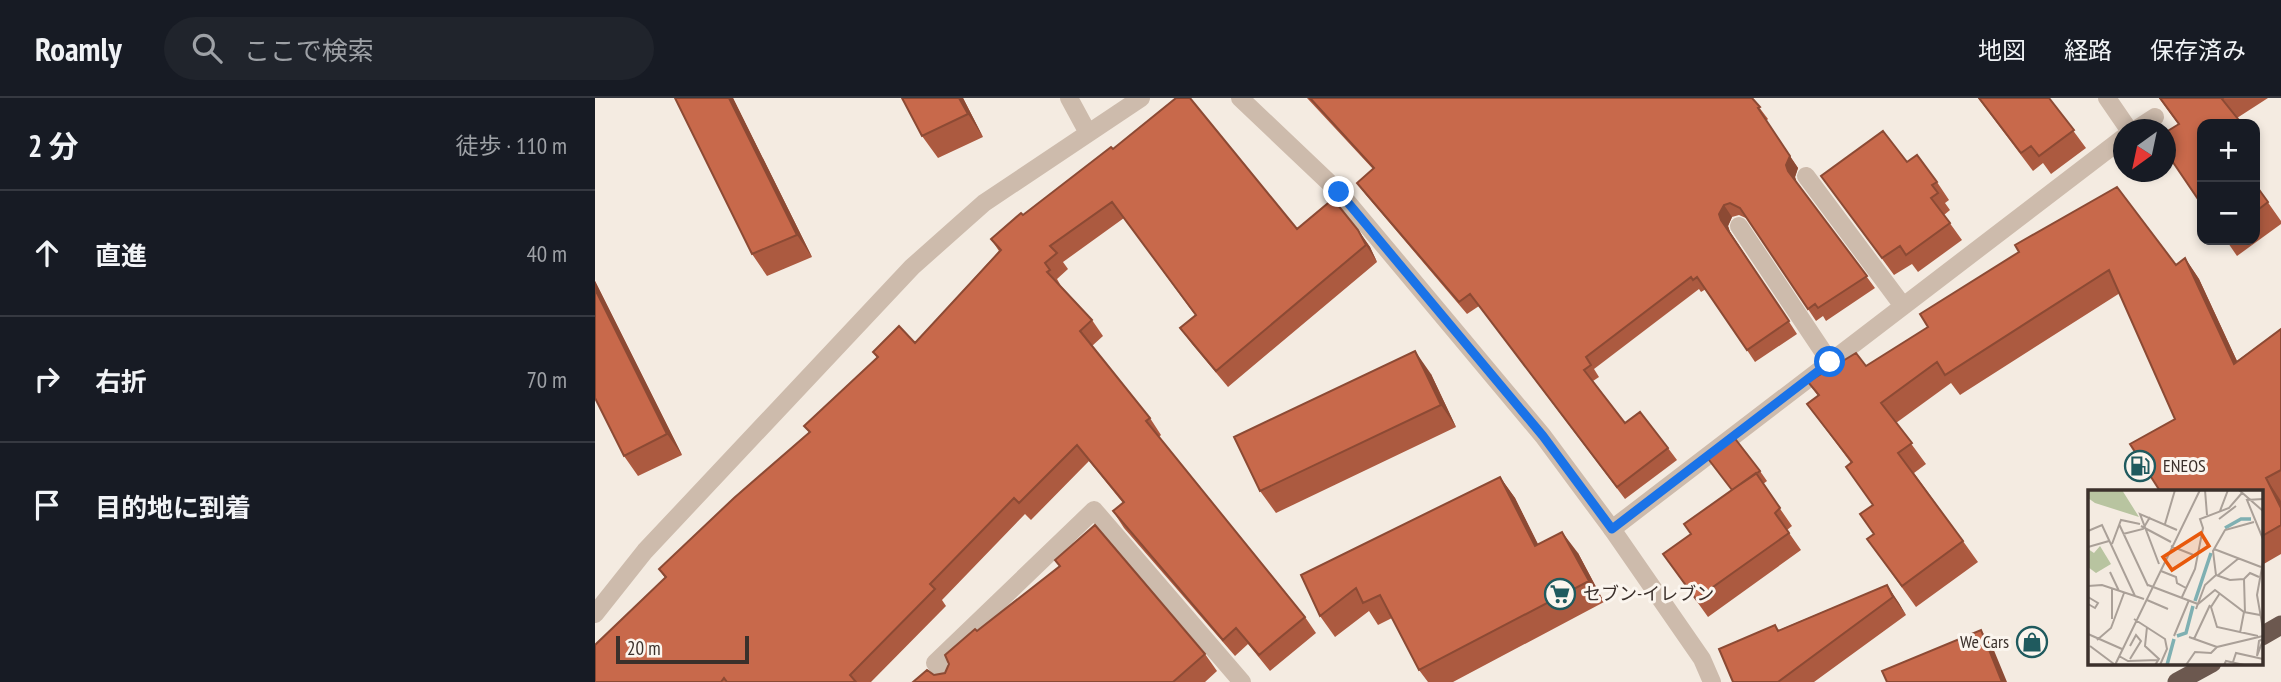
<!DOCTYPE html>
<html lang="ja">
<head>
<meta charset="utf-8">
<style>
  :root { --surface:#171b24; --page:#20242c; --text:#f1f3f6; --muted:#9ea1a6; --line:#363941 }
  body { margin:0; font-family:"PT Sans Narrow","Noto Sans JP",sans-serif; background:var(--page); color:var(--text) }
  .controls { position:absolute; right:21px; top:21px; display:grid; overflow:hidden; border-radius:14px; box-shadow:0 4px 10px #0003 }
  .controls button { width:63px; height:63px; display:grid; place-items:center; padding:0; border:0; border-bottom:2px solid var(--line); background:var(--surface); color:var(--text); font:35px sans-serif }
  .compass { position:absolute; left:1518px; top:21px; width:63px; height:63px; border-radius:50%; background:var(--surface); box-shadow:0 4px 10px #0003; rotate:213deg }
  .scale { position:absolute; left:21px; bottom:18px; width:133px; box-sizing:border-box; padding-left:7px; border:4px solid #3b302b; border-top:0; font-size:19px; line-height:24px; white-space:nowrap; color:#3b302b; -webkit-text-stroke:5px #fbf5ee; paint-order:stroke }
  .stop { position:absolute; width:21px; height:21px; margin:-16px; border:5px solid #1a73e8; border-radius:50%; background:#fff }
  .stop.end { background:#1a73e8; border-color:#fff; box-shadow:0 2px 7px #0008 }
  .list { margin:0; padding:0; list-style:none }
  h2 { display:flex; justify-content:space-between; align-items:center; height:91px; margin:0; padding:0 28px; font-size:30px }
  h2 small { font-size:23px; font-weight:400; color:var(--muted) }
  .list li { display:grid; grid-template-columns:46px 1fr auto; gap:21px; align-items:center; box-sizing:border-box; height:126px; padding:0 28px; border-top:2px solid var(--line) }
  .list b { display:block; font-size:26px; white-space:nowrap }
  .list em { font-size:23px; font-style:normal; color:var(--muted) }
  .icon { flex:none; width:38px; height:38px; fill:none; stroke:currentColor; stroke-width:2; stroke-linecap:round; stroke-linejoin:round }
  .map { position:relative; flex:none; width:1686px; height:584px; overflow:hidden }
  header { display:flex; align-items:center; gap:42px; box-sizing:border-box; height:98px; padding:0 35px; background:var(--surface); border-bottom:2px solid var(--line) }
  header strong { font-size:33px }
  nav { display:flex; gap:38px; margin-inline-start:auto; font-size:24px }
  .search { width:490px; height:63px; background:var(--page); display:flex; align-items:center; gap:18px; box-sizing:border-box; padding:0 24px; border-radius:38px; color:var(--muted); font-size:26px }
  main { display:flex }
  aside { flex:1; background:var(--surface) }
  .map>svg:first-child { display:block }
</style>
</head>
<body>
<header>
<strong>Roamly</strong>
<div class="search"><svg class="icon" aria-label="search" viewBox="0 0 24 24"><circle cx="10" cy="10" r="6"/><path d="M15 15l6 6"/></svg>ここで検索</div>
<nav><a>地図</a><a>経路</a><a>保存済み</a></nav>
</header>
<main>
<aside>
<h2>2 分<small>徒歩 · 110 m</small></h2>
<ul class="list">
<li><svg class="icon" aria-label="ahead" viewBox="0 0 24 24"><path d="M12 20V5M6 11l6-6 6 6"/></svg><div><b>直進</b></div><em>40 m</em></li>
<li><svg class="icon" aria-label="right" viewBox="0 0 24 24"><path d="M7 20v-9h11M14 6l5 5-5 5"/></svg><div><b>右折</b></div><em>70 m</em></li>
<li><svg class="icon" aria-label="arrive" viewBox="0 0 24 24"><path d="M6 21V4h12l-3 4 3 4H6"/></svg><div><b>目的地に到着</b></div></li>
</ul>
</aside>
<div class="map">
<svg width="1686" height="584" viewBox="0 0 1686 584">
  <rect width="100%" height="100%" fill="#f4ebe1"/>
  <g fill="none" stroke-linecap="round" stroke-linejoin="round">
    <path stroke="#cdbbac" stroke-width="18" d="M1540 32 1560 19
      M1211 78 1308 208
      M1144 128 1235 264
      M1017 431 1528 40"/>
    <path stroke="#cdbbac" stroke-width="18" d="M474 0 493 35
      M645 0 744 94 948 338 1017 431 1107 561 1117 584
      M1512 0 1534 32
      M0 516 50 453 317 169 389 105 546 0
      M355 584 340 565 499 412 647 584"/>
    <path stroke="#6c584f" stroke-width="19" d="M1667 538 1686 527
      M1582 584 1617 565"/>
  </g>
  <path fill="#ac5a40" d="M80 0H138L217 159 172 178 157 156Z
    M307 0H368L388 39 343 60 327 38Z
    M712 0H1157L1173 21 1171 23 1203 70 1200 79 1201 83 1280 190 1231 223 1228 218 1221 223 1153 121 1144 117 1137 119 1133 128 1135 134 1202 236 1160 264 1111 191 1106 194 1104 191 999 271 1004 279 998 283 1030 325 1073 350 1082 362 1030 401 884 208 872 216 771 97 762 85 778 71Z
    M1383 0H1454L1491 50 1456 76 1448 65 1438 73Z
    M1564 0H1673L1642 20 1583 26Z
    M518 51 702 131 763 132 775 149 782 164 633 289 597 246 585 230 600 217 529 120 468 164 473 171 462 181 466 188 497 222 508 238 497 248 555 320 566 337 564 339 710 519 721 535 675 573 653 546 640 558 529 430 518 413 528 405 494 363 436 422 430 416 347 502 351 508 276 584H0L70 480 64 471 214 334 209 328 282 260 278 254 320 245 404 153 396 141Z
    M1312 64 1342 84 1354 102 1350 105 1355 112 1349 117 1367 142 1323 174 1317 166 1299 177 1226 78Z
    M1660 86 1686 123V126L1642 158 1631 142H1660Z
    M1424 154 1581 167 1590 160 1604 181 1642 263 1686 231V456L1667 467V393L1580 321 1525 195 1365 297 1356 285 1301 325 1331 366 1319 375 1383 464 1321 509 1272 441 1279 436 1278 407 1256 365 1212 306 1223 298 1213 284 1271 268 1333 229Z
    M0 183 87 357 43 378 29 358 0 300Z
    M836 276 861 329 681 415 665 393Z
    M1165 373 1172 383 1168 386 1197 428 1192 432 1206 452 1113 519 1068 456 1096 436Z
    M905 379 920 400 943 447 983 455 1009 504 858 584H833L824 572 797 520 783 527 774 513 740 539 725 518 706 477Z
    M460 462 610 556 622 573 610 584H318L350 575 382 533 465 469Z
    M1292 487 1311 517 1219 584H1138L1184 532Z"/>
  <path fill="#8c4a34" d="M134 0H138L217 159 202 137Z
    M364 0H368L388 39 373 16Z
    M1163 10 1203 70 1200 79 1202 85 1193 73Z
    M1129 107 1137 119 1133 128 1135 134 1202 236 1126 122 1124 116Z
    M763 132 775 149 782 164 771 147Z
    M1590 160 1604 181 1653 287 1639 266Z
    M0 183 87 357 72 336 0 191Z
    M820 253 836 276 861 329 846 307Z
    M905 379 920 400 955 470 940 448Z
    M1671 380 1686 403V410Z
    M967 434 983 455 1009 504 994 483Z
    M1292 487 1304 505 1311 517 1298 499Z
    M1386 532 1398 550 1412 584H1407Z"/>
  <path fill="#c8694b" stroke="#8c4a34" stroke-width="2" d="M80 0H134L202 137 157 156Z
    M307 0H364L373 16 327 38Z
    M581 0H595L702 131 738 101 763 132 771 147 621 273 585 230 601 217 517 104 455 148 462 155 450 165 455 172 452 174 497 222 485 233 555 320 551 323 710 519 664 557 641 530 628 542 518 413 529 404 482 347 424 405 419 400 335 486 340 491 255 577 261 584H132L129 580 126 584H0V547L71 479 64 471 139 400 215 334 209 328 283 259 278 254 304 228 320 245 406 152 396 141 426 115 428 117 516 49 518 51Z
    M715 0H1157L1165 9 1163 10 1195 58 1191 67 1193 73 1272 178 1223 210 1220 206 1213 211 1145 110 1135 105 1129 107 1124 116 1126 122 1194 223 1152 252 1102 179 1098 182 1096 179 991 259 996 267 989 272 1030 325 1045 314 1073 350 1022 389 875 196 864 204 762 85 779 70Z
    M1384 0H1454L1479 32 1444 58 1436 48 1426 55Z
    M1565 0H1628L1627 1 1647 26H1607V107L1571 54V34L1584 26Z
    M1288 33 1312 64 1322 57 1342 84 1337 87 1343 95 1336 100 1355 125 1311 157 1305 148 1287 160 1226 78Z
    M1660 86 1673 104 1660 114Z
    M1522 89 1581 167 1590 160 1639 266 1686 231V372L1671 380 1686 410V427L1667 438V393H1565L1535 346 1580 321 1514 172 1350 277 1342 264 1286 305 1317 345 1303 355 1368 443 1307 488 1272 441 1279 436 1265 416 1278 407 1251 369 1257 364 1212 306 1224 297 1213 284 1261 255 1271 268 1333 229 1325 216 1424 154 1420 147Z
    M0 191 72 336 29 358 0 300Z
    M820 253 846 307 665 393 639 339Z
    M1138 338 1165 373 1137 392 1111 358Z
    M1161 375 1185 410 1180 415 1194 435 1101 501 1068 456 1096 436 1089 426Z
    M905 379 940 448 967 434 994 483 824 572 785 497 768 505 761 490 725 518 706 477Z
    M500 427 610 556 578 584H318L332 572 339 577 350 575 354 566 350 557 380 531 382 533 465 468 460 462Z
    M1292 487 1298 499 1183 584H1138L1124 551 1180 527 1183 533Z
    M1386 532 1407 584H1292L1287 573Z"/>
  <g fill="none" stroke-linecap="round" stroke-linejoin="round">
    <path stroke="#1a73e8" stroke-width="9" d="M744 94 948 338 1017 431 1235 264"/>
  </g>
  <defs>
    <g id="fuel-ring" transform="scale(1.575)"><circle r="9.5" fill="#fbf5ee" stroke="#1f5a5e" stroke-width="1.5"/><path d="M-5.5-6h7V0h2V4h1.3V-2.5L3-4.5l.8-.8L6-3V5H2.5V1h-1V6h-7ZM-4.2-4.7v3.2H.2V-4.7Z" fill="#1f5a5e"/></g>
    <g id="supermarket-ring" transform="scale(1.575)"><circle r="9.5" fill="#fbf5ee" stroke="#1f5a5e" stroke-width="1.5"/><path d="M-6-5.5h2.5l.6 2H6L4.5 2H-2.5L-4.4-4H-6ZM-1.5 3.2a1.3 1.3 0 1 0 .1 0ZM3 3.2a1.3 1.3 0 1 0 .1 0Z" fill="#1f5a5e"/></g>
    <g id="shop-ring" transform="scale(1.575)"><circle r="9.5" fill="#fbf5ee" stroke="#1f5a5e" stroke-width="1.5"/><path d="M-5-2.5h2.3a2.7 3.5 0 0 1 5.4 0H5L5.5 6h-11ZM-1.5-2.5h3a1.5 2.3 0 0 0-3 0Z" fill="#1f5a5e"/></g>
  </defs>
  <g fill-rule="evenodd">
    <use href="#fuel-ring" x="1545" y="368"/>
    <use href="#supermarket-ring" x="965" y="496"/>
    <use href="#shop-ring" x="1437" y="544"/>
  </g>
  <g text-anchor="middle" stroke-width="6" stroke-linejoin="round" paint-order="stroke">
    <g font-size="18" fill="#3b302b" stroke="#fbf5ee" text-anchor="start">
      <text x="1568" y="374">ENEOS</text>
      <text x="988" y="502">セブン-イレブン</text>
      <text x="1414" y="550" text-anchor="end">We Cars</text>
    </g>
  </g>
  <g transform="translate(1493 392)">
    <rect width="175" height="175" fill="#f4ebe1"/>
    <path d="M0 0H34L51 27 7 13 0 8ZM12 56 23 74 8 83 0 77V59L6 63Z" fill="#b8c4a0"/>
    <path fill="none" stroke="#7fb0b2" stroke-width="3.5" d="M137 38 153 29H163M107 111 123 63M89 146 98 143 105 116M79 175 86 149"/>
    <path fill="none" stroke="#aaa098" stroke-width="2" d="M117 0 119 25M151 0 175 21M175 9 159 10 175 49M132 21 140 0M131 29 148 16M31 34 60 96M77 34 87 0M53 36 83 52M0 41 14 35 47 106M35 44 55 39 62 27M24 54 33 30 52 34M83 56 108 66M0 57 21 51M126 59 173 77M175 72 169 105 175 139M71 74 52 24 89 40M73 81 88 87 89 93 98 98M22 82 31 101M128 85 125 61 137 40 166 32M128 85 142 90 156 89 162 83 171 87M129 86 151 68M156 89 157 123M60 95 110 114 127 100 156 122 172 125M0 96 14 95 56 109M24 99V129M132 103 123 117 129 137 170 146M0 107 10 113 7 118 0 114M94 107 107 79 115 38 112 29 141 18 154 3M59 110 80 119M108 119 117 95 128 85M46 129 77 149 79 159 72 175M59 137 57 156 71 169 67 175M152 143 156 122M0 144 34 159M86 146 101 110M101 147 129 157M106 149 122 115M175 149 171 151 169 166 175 150M9 150 23 138 36 103M2 156 26 174M31 166 40 171 70 170M42 169 53 151 48 145 42 156M145 172 148 163 175 169M27 175 112 0M98 175 107 162 123 163 129 157 175 146M136 175 138 171 156 175"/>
    <path fill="#e8590c" fill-opacity="0.15" stroke="#e8590c" stroke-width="3.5" d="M113 43 121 56 84 80 75 67Z"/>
    <rect width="175" height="175" fill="none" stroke="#3b302b" stroke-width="3.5"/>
  </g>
</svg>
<div class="controls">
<button>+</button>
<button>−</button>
</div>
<svg class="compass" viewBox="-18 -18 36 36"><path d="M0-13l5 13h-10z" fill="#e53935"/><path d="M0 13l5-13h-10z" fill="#9ea1a6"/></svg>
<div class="scale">20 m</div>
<div class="stop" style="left:1235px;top:264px"></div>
<div class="stop end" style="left:744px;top:94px"></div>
</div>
</main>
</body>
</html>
